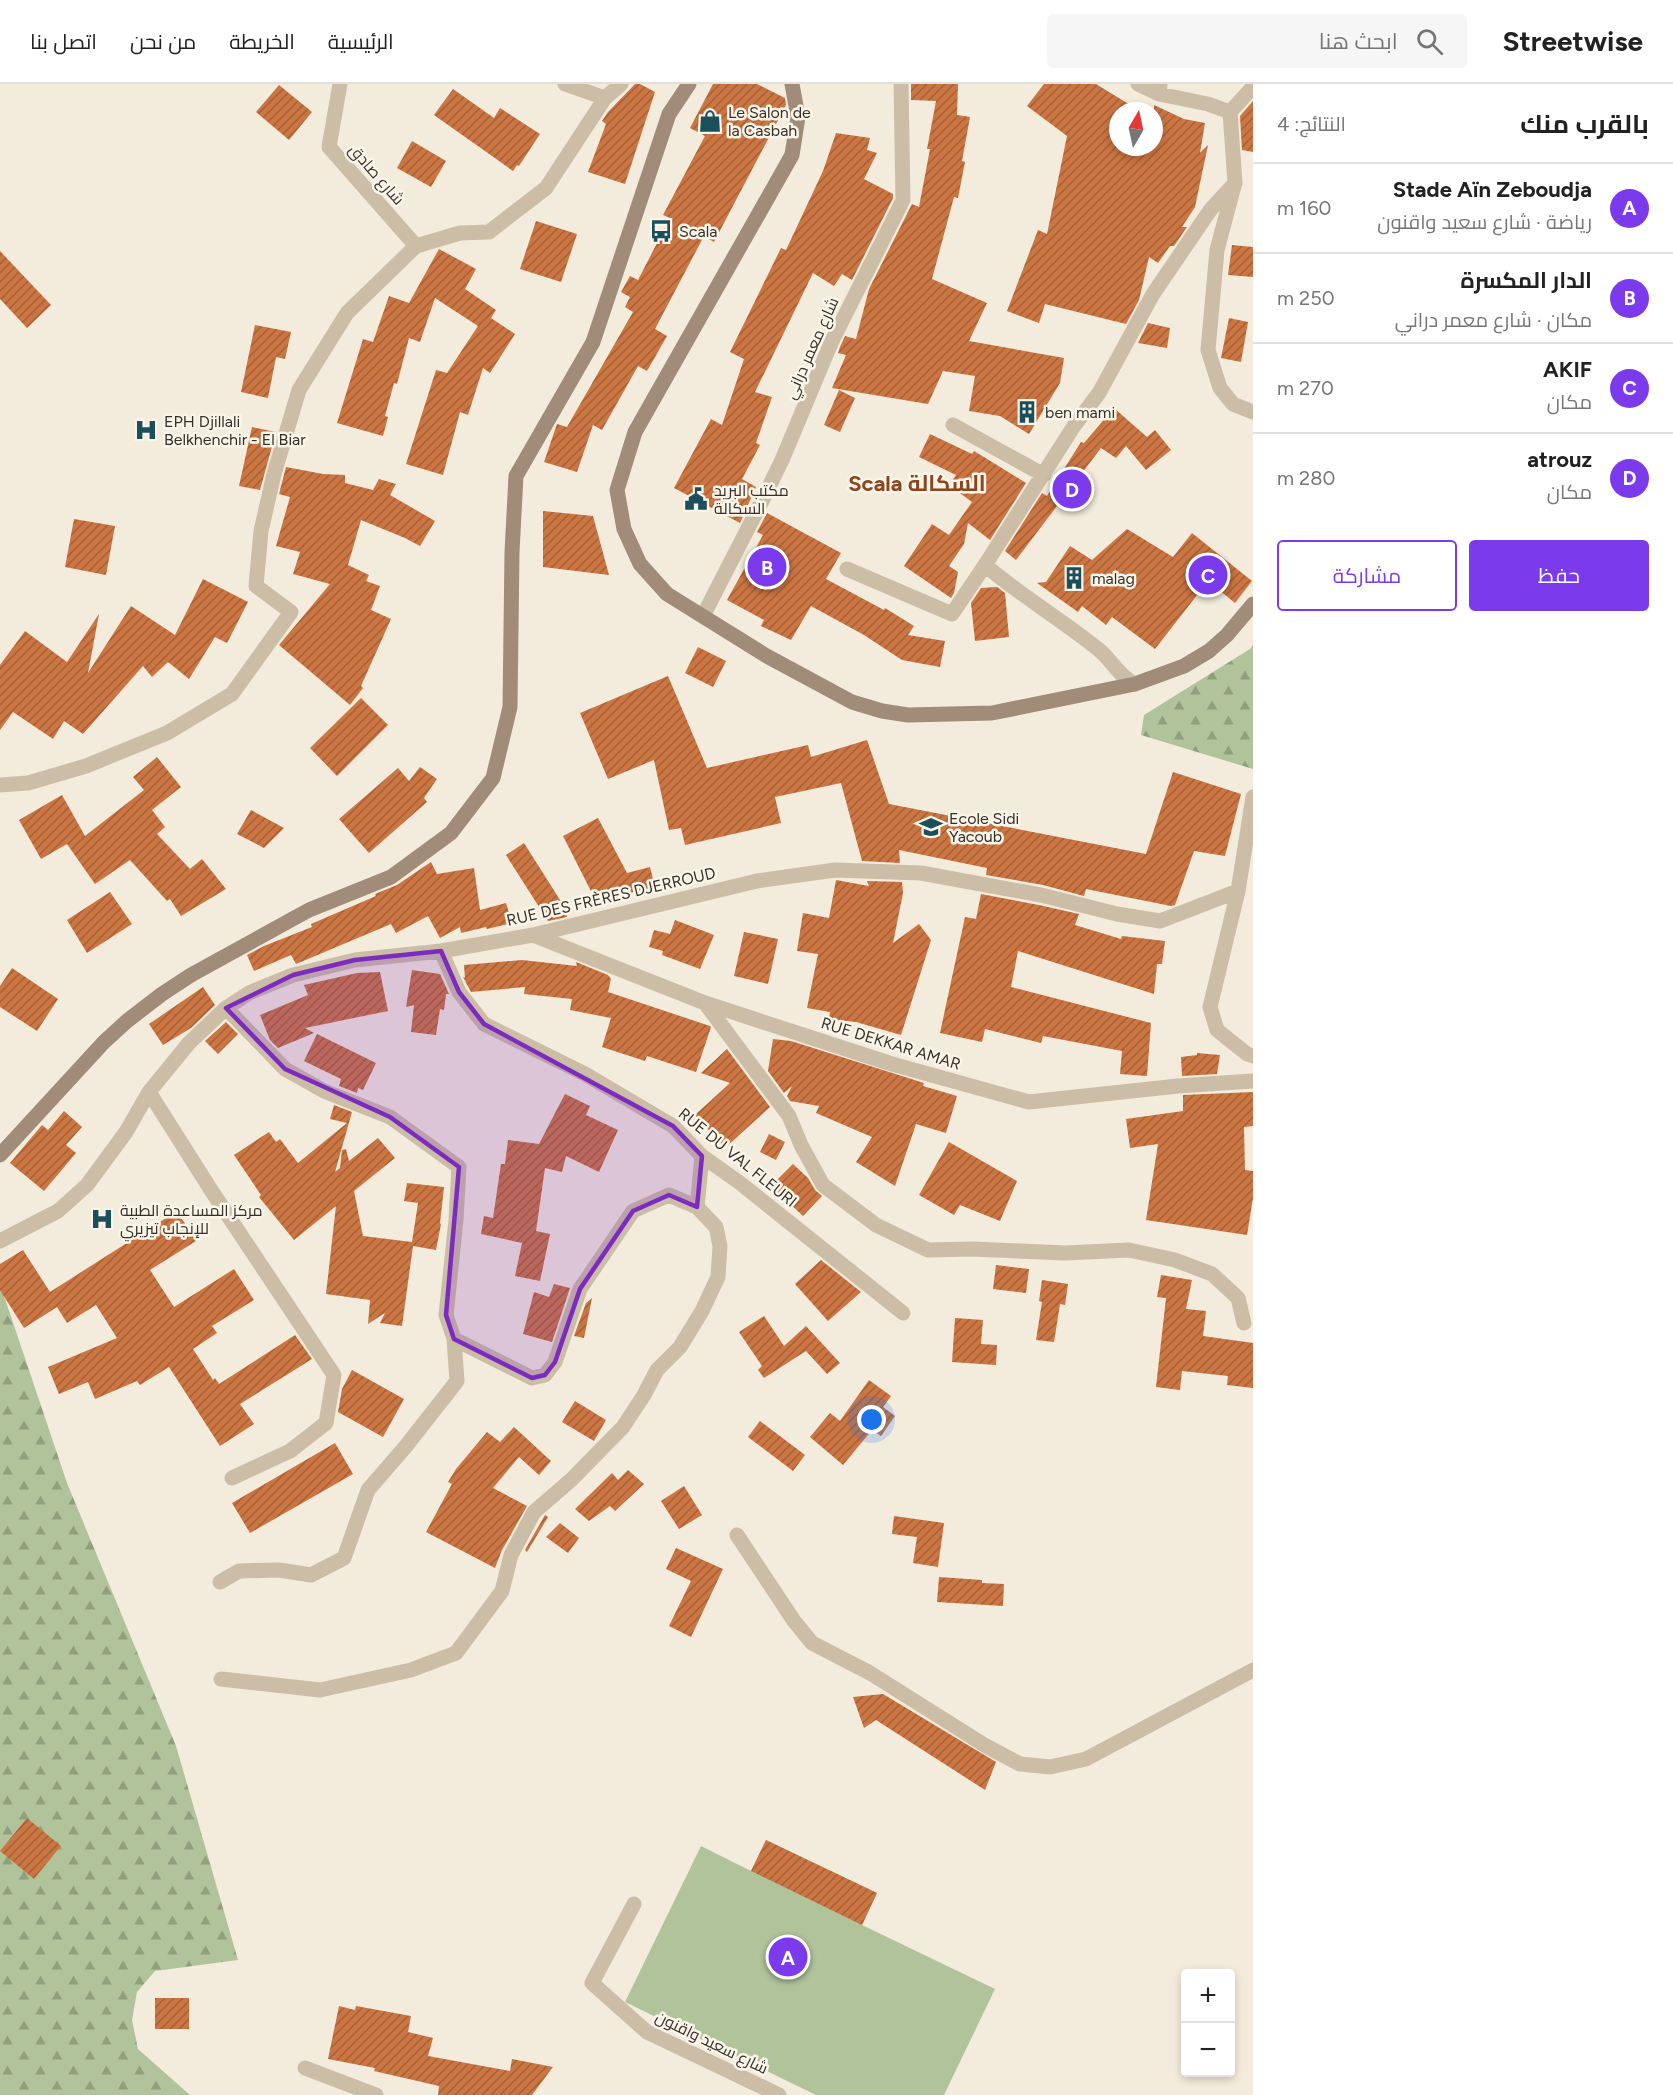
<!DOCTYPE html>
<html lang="ar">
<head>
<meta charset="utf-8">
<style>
  :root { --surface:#fff; --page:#f6f6f6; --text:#222; --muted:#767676; --line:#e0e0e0; --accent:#7c3aed }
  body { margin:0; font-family:Figtree,Cairo,sans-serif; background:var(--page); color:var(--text); direction:rtl }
  .controls { position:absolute; right:18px; bottom:18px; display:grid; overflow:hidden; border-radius:6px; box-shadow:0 3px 9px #0003 }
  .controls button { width:54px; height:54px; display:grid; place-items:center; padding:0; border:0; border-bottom:2px solid var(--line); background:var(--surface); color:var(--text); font:30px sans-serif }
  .compass { position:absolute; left:1109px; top:18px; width:54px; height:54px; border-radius:50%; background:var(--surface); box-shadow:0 3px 9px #0003; rotate:9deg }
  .you { position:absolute; left:872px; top:1336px; width:21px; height:21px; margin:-15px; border:4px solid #fff; border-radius:50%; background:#1a73e8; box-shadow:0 0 0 9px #1a73e833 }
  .badge { display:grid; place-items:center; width:39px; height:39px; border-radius:50%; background:var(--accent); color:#fff; font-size:20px; font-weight:700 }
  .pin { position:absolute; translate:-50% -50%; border:3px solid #fff; box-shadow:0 2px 6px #0006 }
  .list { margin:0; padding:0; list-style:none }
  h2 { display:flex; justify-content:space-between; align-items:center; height:78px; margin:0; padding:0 24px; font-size:26px }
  h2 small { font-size:20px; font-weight:400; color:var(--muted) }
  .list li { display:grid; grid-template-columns:39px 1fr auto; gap:18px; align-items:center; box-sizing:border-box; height:90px; padding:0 24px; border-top:2px solid var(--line) }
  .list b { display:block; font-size:22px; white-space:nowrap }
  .list p { margin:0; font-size:20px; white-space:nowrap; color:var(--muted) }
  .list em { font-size:20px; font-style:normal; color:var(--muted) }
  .actions { display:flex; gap:12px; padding:18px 24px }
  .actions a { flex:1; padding:14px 0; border:2px solid var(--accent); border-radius:6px; text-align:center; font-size:21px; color:var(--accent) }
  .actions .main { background:var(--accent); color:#fff }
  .icon { flex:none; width:33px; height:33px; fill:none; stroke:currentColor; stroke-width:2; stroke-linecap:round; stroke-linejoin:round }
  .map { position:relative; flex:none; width:1253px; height:2011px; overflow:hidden; direction:ltr }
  header { display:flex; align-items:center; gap:36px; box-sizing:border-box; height:84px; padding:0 30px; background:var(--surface); border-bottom:2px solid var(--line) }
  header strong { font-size:28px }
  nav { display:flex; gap:33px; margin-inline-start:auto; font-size:21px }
  .search { width:420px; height:54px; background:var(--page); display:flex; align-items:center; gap:15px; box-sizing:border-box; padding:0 21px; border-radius:6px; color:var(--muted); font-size:22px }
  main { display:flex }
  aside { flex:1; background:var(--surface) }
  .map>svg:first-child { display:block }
</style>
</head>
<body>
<header>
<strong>Streetwise</strong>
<div class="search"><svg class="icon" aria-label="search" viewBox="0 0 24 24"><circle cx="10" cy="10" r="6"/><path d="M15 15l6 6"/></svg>ابحث هنا</div>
<nav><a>الرئيسية</a><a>الخريطة</a><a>من نحن</a><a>اتصل بنا</a></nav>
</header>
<main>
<aside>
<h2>بالقرب منك<small>النتائج: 4</small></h2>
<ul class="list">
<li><span class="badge">A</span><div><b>Stade Aïn Zeboudja</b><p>رياضة · شارع سعيد واقنون</p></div><em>160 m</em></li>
<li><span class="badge">B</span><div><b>الدار المكسرة</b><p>مكان · شارع معمر دراني</p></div><em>250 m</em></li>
<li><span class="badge">C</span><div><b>AKIF</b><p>مكان</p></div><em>270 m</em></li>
<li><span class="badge">D</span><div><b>atrouz</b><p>مكان</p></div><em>280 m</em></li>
</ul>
<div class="actions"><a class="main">حفظ</a><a>مشاركة</a></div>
</aside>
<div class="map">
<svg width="1253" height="2011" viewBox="0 0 1253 2011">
  <defs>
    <pattern id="forest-firs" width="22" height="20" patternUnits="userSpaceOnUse" patternTransform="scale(1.5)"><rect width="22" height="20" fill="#b1c39b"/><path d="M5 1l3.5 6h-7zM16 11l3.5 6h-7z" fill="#919f7e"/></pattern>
    <pattern id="building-hatch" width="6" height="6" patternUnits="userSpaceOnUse" patternTransform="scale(1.5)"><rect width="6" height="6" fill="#cb7542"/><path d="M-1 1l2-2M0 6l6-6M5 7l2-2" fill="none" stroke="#a66037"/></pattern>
  </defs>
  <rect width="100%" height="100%" fill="#f3ebdc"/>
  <path fill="#b1c39b" d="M766 1756 877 1809 862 1841 995 1905 944 2011H816L625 1918 701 1762 751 1787Z"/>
  <path fill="url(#forest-firs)" d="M1253 561V685L1141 651 1144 631 1250 565Z
    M0 1200 67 1399 176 1662 238 1876 155 1887 137 1908 132 1936 138 1965 190 2011H0Z"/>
  <path fill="url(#building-hatch)" d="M635 0H640L655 8 625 100 588 88 606 40 602 37 608 28Z
    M713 0H757L785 14 786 21 714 158 704 152 655 245 667 252 647 287 638 282 602 346 593 341 577 388 544 378 557 340 567 343 633 228 625 223 630 213 621 208 630 192 638 196 670 134 663 131 705 52 690 44Z
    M911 0H958L957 31 970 33 962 77 965 78 958 114 954 113 932 195 987 219 969 257 1064 274 1060 299 1029 350 1000 332 969 327 975 292 943 287 928 320 832 304 846 271 838 269 840 263 845 252 856 255 869 205 912 120 919 123 930 65H927L936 17 911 16Z
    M1044 0H1096L1140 27H1118V63H1154V21L1184 35 1205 39 1200 69 1208 61 1195 123 1182 143H1187L1174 162H1170L1158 179 1149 173 1139 216 1126 240 1045 220 1039 239 1007 227 1038 146 1047 150 1067 52 1027 22Z
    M279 1 312 28 289 56 256 28Z
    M453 5 494 34 500 24 540 50 519 82 517 81 513 87 434 31Z
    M1253 17V68L1242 66 1240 32Z
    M836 49 870 54 867 66 877 69 864 95 893 110V114L852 196 842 190 834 202 813 189 755 308 772 313 756 359 760 361 742 395 756 403 740 439 674 404 711 335 722 341 744 275 730 268 781 164 786 166 823 87Z
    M412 57 446 77 431 103 397 84Z
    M536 137 577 150 561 198 520 185Z
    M1232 161 1253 163V193L1228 191Z
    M439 165 476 185 465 205 496 226 491 234 515 250 490 289 483 284 468 331 460 328 443 391 406 380 436 286 447 289 478 242 435 214 420 258 409 254 397 300 394 299 385 332 388 333 383 352 337 339 363 255 373 258 389 212 409 219Z
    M0 167 51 221 27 244 0 215Z
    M1229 234 1248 238 1241 278 1221 274Z
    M1148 239 1170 244 1167 264 1138 259Z
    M255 241 291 248 285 275 276 273 268 314 241 308Z
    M839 306 855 314 840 348 824 341Z
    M1114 324 1147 353 1155 346 1171 366 1146 386 1126 362 1116 374 1101 364 1016 476 1005 467 1042 409 1047 412 1081 358 1084 359Z
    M252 343 276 348 260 406 239 402Z
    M930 350 972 370 974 367 1026 399 990 456 968 439 964 460 949 482 958 488 954 509 951 514 904 482 932 440 949 451 972 418 949 401 956 391 919 373Z
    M286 383 323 390 345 391V399L373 406 379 395 396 400 390 411 435 437 420 462 405 454 361 436 348 481 369 491 366 497 380 502 371 526 391 535 361 602 363 604 350 621 279 561 330 500 293 490 300 468 276 462 290 413 279 410Z
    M543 427 593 432 609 491 543 483Z
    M767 429 841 469 826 495 884 526 885 524 914 542 908 551 945 557 940 583 902 576 864 551 811 522 791 556 761 542 764 536 727 516 763 451 757 448Z
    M74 435 115 442 106 491 65 483Z
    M1127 445 1173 473 1192 449 1252 497 1235 519 1208 497 1155 565 1112 533 1106 541 1082 522 1078 528 1037 499 1046 498 1070 462 1092 476Z
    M203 495 248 518 227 559 215 553 189 595 168 578 152 593 143 582 83 650 64 637 53 655 13 628 0 646V581L25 547 67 578 99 530 88 589 131 522 175 551Z
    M997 503 1005 509 1009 553 975 557 971 519 981 504Z
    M698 563 726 577 713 603 685 589Z
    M668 592 707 684 808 661 811 673 867 656 889 720 1146 770 1173 688 1241 710 1225 772 1194 767 1175 821 1171 822 1086 805 1084 812 1043 801 986 791 987 784 899 766 900 779 862 777 841 699 775 713 781 739 685 761 681 744 669 746 654 676 608 695 580 629Z
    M361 614 388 641 337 692 310 664Z
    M157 673 181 703 152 726 165 743 157 750 190 785 202 775 226 805 181 832 170 815 167 817 130 776 95 800 67 760 41 775 19 736 62 711 85 752 144 706 133 693Z
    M420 683 437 695 424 714 427 718 369 769 339 735 398 684 409 697Z
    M251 726 284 744 264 764 237 750Z
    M598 734 627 789 650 783 655 803 596 817 563 752Z
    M524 759 567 827V833L548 837 506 771Z
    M431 778 437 790 474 784 480 826 506 819 512 839 487 845 486 843 461 849 460 843 440 854 428 832 396 849 391 840 296 880 291 871 254 887 247 871 264 862 312 843 311 840 376 812 375 810 397 801Z
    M836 796 869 802 867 797 902 798 903 809 893 859 919 840 931 856 901 951 856 938 829 935 830 928 807 924 818 870 797 867 803 829 829 834Z
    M110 808 132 840 87 869 67 836Z
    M981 810 1039 821 1079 830 1075 841 1121 855 1122 852 1165 857 1162 880H1157L1154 910 1018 867 1011 903 1151 939 1147 992 1120 990 1122 967 1043 952 1041 959 985 945 982 958 940 949 965 833 976 835Z
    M675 836 714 851 700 885 662 871 663 867 649 863 654 846 670 850Z
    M744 848 778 855 768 900 734 892Z
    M522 876 577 882 576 878 608 891 611 895 608 908 710 942 711 943 696 988 647 972 645 977 602 963 611 934 570 926 572 915 524 910 525 903 471 908 463 893 465 894 464 881Z
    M12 884 58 915 37 947 0 923V902Z
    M412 886 440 890 449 910H446L444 926 440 925 436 951 411 948 414 921 406 923Z
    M380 888 388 927 305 944 314 949 278 964 270 956 260 931 308 911 304 901 357 889Z
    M203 903 215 921 191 944 163 961 149 940Z
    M226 938 238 950 218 970 205 957Z
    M317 950 376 979 363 1006 358 1004 357 1009 339 1002 341 995 304 977Z
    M773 955 791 957 924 999 923 1002 957 1012 946 1049 916 1040 895 1102 856 1078 872 1053 816 1029 819 1022 790 1017 787 1012 792 1002 784 1009 768 987Z
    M727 965 770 1023 725 1064 695 1031 730 999 701 989Z
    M1197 969 1220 971 1217 990 1182 992 1181 973 1197 971Z
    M1253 1008V1042L1244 1043 1245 1086 1253 1087V1114L1247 1151 1146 1136 1158 1060 1130 1064 1126 1035 1183 1027V1011Z
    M565 1010 590 1022 586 1031 618 1046 599 1088 566 1072 562 1088 545 1084 536 1147 550 1150 540 1197 515 1192 522 1159 481 1150 484 1132 493 1134 501 1080H505L508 1056 539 1060Z
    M334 1021 352 1028 335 1088 340 1084 342 1066 346 1065 349 1077 378 1054 395 1074 354 1107 363 1152 412 1158 418 1119 404 1117 407 1099 444 1103 440 1139 441 1140 436 1166 413 1162 402 1242 380 1239 385 1229 368 1240 370 1216 326 1210 336 1122 294 1156 259 1113 261 1111 234 1071 269 1048 276 1058 280 1055 298 1079 347 1039 330 1035Z
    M64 1027 82 1043 66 1061 76 1069 44 1107 10 1079 42 1041 48 1046Z
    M769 1050 785 1058 776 1076 760 1068Z
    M949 1058 1017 1097 1000 1137 960 1121 954 1131 919 1111Z
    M793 1080 808 1094 815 1106 822 1112 803 1132 771 1102Z
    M177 1127 196 1157 150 1186 174 1223 234 1185 254 1216 212 1242 217 1249 193 1265 213 1296 215 1294 219 1300 295 1251 312 1275 240 1320 254 1340 220 1362 169 1283 140 1301 137 1297 95 1315 88 1298 59 1310 48 1283 117 1254 96 1221 67 1239 57 1223 24 1244 0 1206V1180L23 1166 50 1208Z
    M821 1176 861 1208 828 1237 795 1200Z
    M996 1181 1029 1185 1026 1209 993 1205Z
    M1161 1191 1192 1196 1186 1225 1206 1227 1203 1252 1253 1259V1304L1227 1301 1228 1292 1182 1287 1180 1306 1156 1303 1166 1214 1157 1213Z
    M1042 1196 1068 1200 1065 1221 1060 1220 1054 1258 1036 1256 1042 1218 1039 1217Z
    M554 1200 570 1204 552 1258 523 1250 534 1208 549 1213Z
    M592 1214 584 1254 574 1252 586 1219Z
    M764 1232 784 1262 806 1242 840 1279 827 1290 806 1267 764 1294 758 1286 762 1282 739 1248Z
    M955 1234 983 1236 981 1260 997 1261 996 1281 952 1278Z
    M352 1286 404 1315 383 1353 338 1328 342 1305Z
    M869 1296 891 1312 883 1323 895 1332 881 1352 872 1346 843 1381 810 1353 830 1329 840 1337Z
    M575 1317 606 1336 594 1357 562 1338Z
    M760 1337 805 1371 793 1387 748 1353Z
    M514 1343 551 1377 539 1391 519 1373 493 1404 527 1422 502 1466 495 1484 426 1448 452 1400 448 1398 456 1385 487 1348 500 1358Z
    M335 1359 353 1390 250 1449 232 1419Z
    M628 1386 644 1400 615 1427 610 1422 589 1437 575 1425 612 1389 618 1396Z
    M684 1402 702 1431 679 1445 661 1417Z
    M545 1431 548 1433 527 1468 525 1466Z
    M894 1432 944 1439 938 1483 913 1479 917 1453 892 1450Z
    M560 1439 579 1454 568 1469 546 1453Z
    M676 1464 723 1485 691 1553 669 1542 691 1497 666 1485Z
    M939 1493 982 1496V1499L1004 1500 1003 1522 937 1518Z
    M883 1610 996 1678 985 1706 876 1636 864 1644 853 1613Z
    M27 1734 61 1762 34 1795 0 1767Z
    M766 1756 877 1809 862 1841 751 1787Z
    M155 1914H189V1945H155Z
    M339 1922 355 1926 356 1922 411 1932 408 1948 433 1954 428 1972 510 1987 512 1975 553 1983 532 2011H438L439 2002 374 1987 375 1984 328 1975Z"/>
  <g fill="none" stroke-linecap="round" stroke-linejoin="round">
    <path stroke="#ccbda7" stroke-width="15" d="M340 0 329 63 416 162
      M565 0 605 14
      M1138 0 1159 10
      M1160 0 1159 10 1208 20 1230 28
      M1230 28 1253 3
      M1234 102 1217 166 1208 266 1220 304 1233 320 1253 328
      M953 341 1044 391
      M847 485 952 530 985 481
      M703 532 762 417 782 376 831 259 903 116 901 0
      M1135 600C1119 593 1111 575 1098 565 1061 535 1021 512 985 481L1074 342 1099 309 1153 210 1211 125 1235 99 1230 28
      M0 701 28 699 86 682 167 649 232 610 291 528 256 502 261 447 274 390 299 306 347 229 416 162 460 149 489 148 546 104 605 14 621 0
      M1238 807 1210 923 1217 946 1247 970 1253 972
      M533 851 705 919 892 980 1029 1018 1178 1002 1253 997
      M441 867 459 908 484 940 585 990 673 1042 702 1072 740 1099 903 1229
      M705 919 789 1032 801 1061 823 1101 876 1141 928 1166 972 1165 1066 1169 1129 1166 1175 1176 1212 1190 1238 1214 1244 1239
      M149 1008 211 1106 334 1291 326 1339 290 1367 232 1394
      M697 1123 702 1072
      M0 1157 58 1127 87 1101 126 1048 149 1008 189 959 226 924 249 909 293 891 355 876 441 867 533 851 757 797 835 786 921 789 1041 811 1117 830 1160 837 1238 807 1253 713
      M737 1451 794 1537 812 1559 870 1589 986 1662 1020 1680 1050 1683 1086 1675 1253 1586
      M220 1498 239 1487 279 1486 311 1491 344 1474 368 1406 406 1362 457 1297 454 1255 446 1231 456 1136 459 1083 390 1033 324 1007 285 985 226 924
      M221 1595 320 1606 411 1586 456 1569 502 1507 511 1471 534 1428 571 1396 623 1343 644 1311 657 1286 680 1263 702 1227 718 1193 720 1162 716 1143 697 1123 669 1111 633 1127 580 1205 555 1278 545 1291 532 1294 454 1255
      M634 1820 592 1899 647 1948 779 2011
      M305 1984 376 2011"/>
    <path stroke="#a08c78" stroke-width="15" d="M792 0 798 33 792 71 635 348 617 406 624 445 640 480 667 510 765 571 852 618 882 627 908 631 992 629 1135 600 1184 582 1209 567 1227 551 1253 520
      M0 1071 104 958 127 937 162 910 191 891 309 826 391 793 451 749 493 694 510 623 512 468 516 392 593 258 669 30 689 0"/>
  </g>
  <path fill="#7b2cbf" fill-opacity="0.2" stroke="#7b2cbf" stroke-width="4.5" stroke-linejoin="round" d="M441 867 459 908 484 940 673 1042 702 1072 697 1123 669 1111 633 1127 580 1205 555 1278 545 1291 532 1294 454 1255 446 1231 459 1083 390 1033 285 985 226 924 293 891 355 876Z"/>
  <defs>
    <g id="shop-bare" transform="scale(1.8)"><path d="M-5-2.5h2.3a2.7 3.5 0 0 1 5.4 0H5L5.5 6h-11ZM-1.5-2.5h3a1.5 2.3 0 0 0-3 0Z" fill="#1c4f5c" stroke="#faf5e9" stroke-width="2.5" paint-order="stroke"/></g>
    <g id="bus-bare" transform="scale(1.8)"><path d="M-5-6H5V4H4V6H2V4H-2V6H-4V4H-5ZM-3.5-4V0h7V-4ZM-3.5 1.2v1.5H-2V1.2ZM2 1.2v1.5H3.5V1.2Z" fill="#1c4f5c" stroke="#faf5e9" stroke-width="2.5" paint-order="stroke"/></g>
    <g id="building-bare" transform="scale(1.8)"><path d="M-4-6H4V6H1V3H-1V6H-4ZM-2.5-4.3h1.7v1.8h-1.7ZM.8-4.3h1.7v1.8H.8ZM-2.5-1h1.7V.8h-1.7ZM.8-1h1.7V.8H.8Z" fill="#1c4f5c" stroke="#faf5e9" stroke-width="2.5" paint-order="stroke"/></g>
    <g id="hospital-bare" transform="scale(1.8)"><path d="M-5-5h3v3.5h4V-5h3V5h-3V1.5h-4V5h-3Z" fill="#1c4f5c" stroke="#faf5e9" stroke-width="2.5" paint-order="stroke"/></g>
    <g id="civic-bare" transform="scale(1.8)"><path d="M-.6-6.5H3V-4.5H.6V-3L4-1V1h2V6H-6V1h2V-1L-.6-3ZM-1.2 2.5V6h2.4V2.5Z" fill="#1c4f5c" stroke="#faf5e9" stroke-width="2.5" paint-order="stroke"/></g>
    <g id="school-bare" transform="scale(1.8)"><path d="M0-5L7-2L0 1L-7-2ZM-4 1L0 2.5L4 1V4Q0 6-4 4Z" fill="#1c4f5c" stroke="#faf5e9" stroke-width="2.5" paint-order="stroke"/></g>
  </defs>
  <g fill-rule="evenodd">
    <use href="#shop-bare" x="710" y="37"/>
    <use href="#bus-bare" x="661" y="147"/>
    <use href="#building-bare" x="1027" y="328"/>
    <use href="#hospital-bare" x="146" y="346"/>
    <use href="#civic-bare" x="696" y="415"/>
    <use href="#building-bare" x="1074" y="494"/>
    <use href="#school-bare" x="931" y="743"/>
    <use href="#hospital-bare" x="102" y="1135"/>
  </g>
  <g text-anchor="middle" stroke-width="5" stroke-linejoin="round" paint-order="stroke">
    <g font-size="16" fill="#382f28" stroke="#faf5e9" text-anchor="start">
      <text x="728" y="34">Le Salon de<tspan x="728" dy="18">la Casbah</tspan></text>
      <text x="679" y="153">Scala</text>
      <text x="1045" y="334">ben mami</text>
      <text x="164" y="343">EPH Djillali<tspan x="164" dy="18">Belkhenchir - El Biar</tspan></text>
      <text x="714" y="412">مكتب البريد<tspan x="714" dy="18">السكالة</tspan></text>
      <text x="1092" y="500">malag</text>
      <text x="949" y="740">Ecole Sidi<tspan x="949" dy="18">Yacoub</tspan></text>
      <text x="120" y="1132">مركز المساعدة الطبية<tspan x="120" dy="18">للإنجاب تيزيري</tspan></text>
    </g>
    <g font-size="16" fill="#382f28" stroke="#faf5e9">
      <text transform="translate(377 90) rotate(49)" y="6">شارع صادق</text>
      <text transform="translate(811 264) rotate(-66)" y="6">شارع معمر دراني</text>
      <text transform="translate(611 812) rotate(-13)" y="6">RUE DES FRÈRES DJERROUD</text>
      <text transform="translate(891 959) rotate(17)" y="6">RUE DEKKAR AMAR</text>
      <text transform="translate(738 1073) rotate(39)" y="6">RUE DU VAL FLEURI</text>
      <text transform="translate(712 1958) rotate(26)" y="6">شارع سعيد واقنون</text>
    </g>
    <g font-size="22" font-weight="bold" fill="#8b461e" stroke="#faf5e9">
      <text x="917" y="407">Scala السكالة</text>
    </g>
  </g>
</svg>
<div class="controls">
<button>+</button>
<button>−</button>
</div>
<svg class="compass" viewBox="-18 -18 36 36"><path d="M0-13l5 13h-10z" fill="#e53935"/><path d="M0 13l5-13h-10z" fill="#767676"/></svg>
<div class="you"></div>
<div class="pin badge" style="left:788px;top:1873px">A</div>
<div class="pin badge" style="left:767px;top:483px">B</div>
<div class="pin badge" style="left:1208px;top:491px">C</div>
<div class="pin badge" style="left:1072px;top:405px">D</div>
</div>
</main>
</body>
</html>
